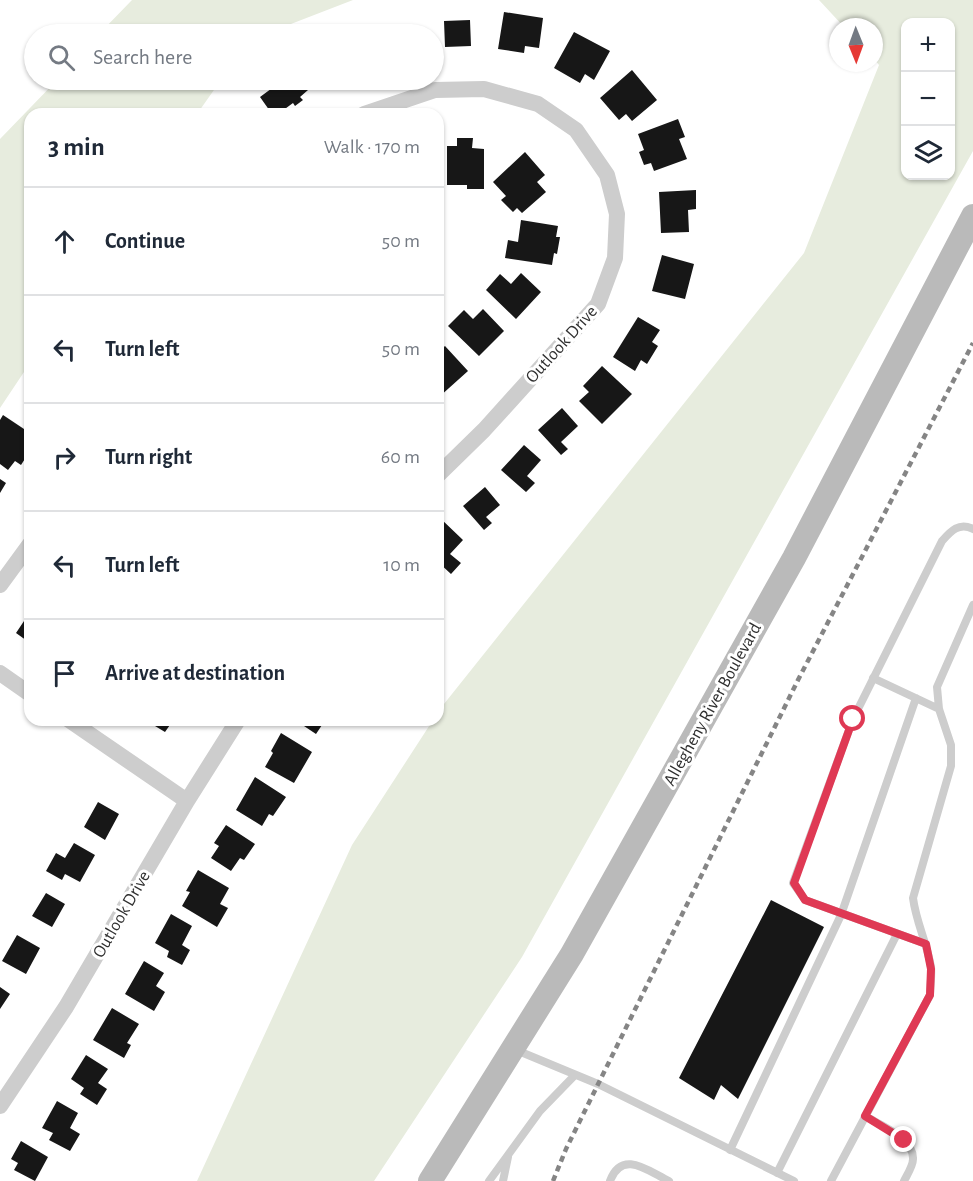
<!DOCTYPE html>
<html lang="en">
<head>
<meta charset="utf-8">
<style>
  :root { --surface:#fff; --page:#f6f6f7; --text:#1f2937; --muted:#747a83; --line:#e0e1e3 }
  body { margin:0; font-family:"Alegreya Sans",sans-serif; background:var(--page); color:var(--text) }
  .controls { position:absolute; right:18px; top:18px; display:grid; overflow:hidden; border-radius:12px; box-shadow:0 2px 4px #0004 }
  .controls button { width:54px; height:54px; display:grid; place-items:center; padding:0; border:0; border-bottom:2px solid var(--line); background:var(--surface); color:var(--text); font:30px sans-serif }
  .compass { position:absolute; left:829px; top:18px; width:54px; height:54px; border-radius:50%; background:var(--surface); box-shadow:0 2px 4px #0004; rotate:179deg }
  .stop { position:absolute; width:18px; height:18px; margin:-14px; border:4px solid #df3954; border-radius:50%; background:#fff }
  .stop.end { background:#df3954; border-color:#fff; box-shadow:0 2px 6px #0008 }
  .list { margin:0; padding:0; list-style:none }
  h2 { display:flex; justify-content:space-between; align-items:center; height:78px; margin:0; padding:0 24px; font-size:26px }
  h2 small { font-size:20px; font-weight:400; color:var(--muted) }
  .list li { display:grid; grid-template-columns:39px 1fr auto; gap:18px; align-items:center; box-sizing:border-box; height:108px; padding:0 24px; border-top:2px solid var(--line) }
  .list b { display:block; font-size:22px; white-space:nowrap }
  .list em { font-size:20px; font-style:normal; color:var(--muted) }
  .icon { flex:none; width:33px; height:33px; fill:none; stroke:currentColor; stroke-width:2; stroke-linecap:round; stroke-linejoin:round }
  .map { position:relative; flex:none; width:973px; height:1181px; overflow:hidden }
  .search { position:absolute; background:var(--surface); box-shadow:0 2px 4px #0004; left:24px; top:24px; width:420px; height:66px; display:flex; align-items:center; gap:15px; box-sizing:border-box; padding:0 21px; border-radius:33px; color:var(--muted); font-size:22px }
  .panel { position:absolute; background:var(--surface); box-shadow:0 2px 4px #0004; left:24px; top:108px; width:420px; height:618px; border-radius:18px }
  .map>svg:first-child { display:block }
</style>
</head>
<body>
<div class="map">
<svg width="973" height="1181" viewBox="0 0 973 1181">
  <rect width="100%" height="100%" fill="#fff"/>
  <path fill="#e7ecde" fill-rule="evenodd" d="M132 0H353L265 34H99Z
    M819 0H973V151L522 957 374 1181H197L352 845 433 720H438V713L440 709 804 253 879 65 874 59V27H844ZM906 22H950V176H906Z
    M57 80H221L197 114H30V363L0 408V139Z"/>
  <path fill="#171717" d="M504 12 543 18 539 48 525 46 524 53 498 49Z
    M470 20 471 46 445 47 444 21Z
    M410 28 412 34H389Z
    M574 32 610 51 594 80 585 74 580 83 554 68Z
    M632 70 657 100 632 121 626 114 619 120 600 98Z
    M283 80H300L308 90 300 97 303 100 295 106 293 103 278 114H272L260 97Z
    M316 80H332L318 85Z
    M678 119 685 137 679 139 687 159 654 171 651 163 644 165 639 152 644 150 638 134Z
    M457 138H473L472 148 484 149V189H467V185H447V146H457Z
    M525 152 545 175 537 182 546 192 522 213 517 208 513 212 501 200 506 196 493 182Z
    M696 190V209L688 210 689 232 661 233 659 192Z
    M521 220 558 226 556 237H560L557 254 554 253 552 265 505 258 508 240 518 242Z
    M662 255 694 264 685 299 652 291Z
    M521 273 541 292 516 319 486 290 500 274 511 284Z
    M483 309 504 331 479 356 448 326 464 310 473 319Z
    M638 317 660 330 652 342 658 346 647 364 641 360 635 371 613 357Z
    M445 346 468 371 439 397 438 352Z
    M602 366 632 394 602 424 579 401 589 392 583 386Z
    M562 408 578 426 561 442 568 449 561 455 538 430Z
    M3 415 30 433V451L21 465 15 461 8 470 0 464V420Z
    M524 445 541 460 527 476 535 483 526 492 501 470Z
    M0 479 6 483 0 493Z
    M485 487 500 505 486 517 492 523 484 530 463 506Z
    M440 518 463 540 450 554 461 563 451 574 438 562V521Z
    M30 612V643L16 633Z
    M145 720H178L176 724 172 722 165 732Z
    M295 720H334L330 726 324 722 316 734Z
    M281 733 312 752 294 783 265 767 273 753 271 751Z
    M255 777 286 797 273 816 269 814 262 826 236 810Z
    M98 802 119 814 105 840 84 827Z
    M226 825 255 844 244 860 240 858 231 871 211 858 219 846 214 843Z
    M74 843 95 855 80 882 65 874 62 880 46 871 56 853 65 858Z
    M198 870 229 888 220 904 228 908 217 927 182 906 190 892 186 891Z
    M46 893 65 904 52 927 32 916Z
    M771 900 824 927 738 1099 721 1085 714 1100 679 1078Z
    M171 914 192 926 182 945 190 950 182 965 167 957 169 951 155 943Z
    M17 935 40 948 26 974 2 961Z
    M144 961 164 973 156 986 165 992 154 1011 125 994Z
    M0 987 10 994 0 1009Z
    M112 1008 139 1024 127 1043 131 1045 124 1058 93 1040Z
    M86 1055 108 1069 98 1083 107 1089 97 1105 80 1094 84 1088 71 1079Z
    M57 1101 78 1113 70 1128 80 1134 70 1151 49 1140 53 1133 42 1128Z
    M21 1141 48 1157 35 1181 14 1170 18 1163 11 1159Z"/>
  <g fill="none" stroke-linecap="round" stroke-linejoin="round">
    <path stroke="#cdcdcd" stroke-width="8" d="M873 678 939 709
      M926 944 805 900 793 883 853 719 942 541C951 531 959 522 973 529
      M516 1050 598 1084 794 1181
      M865 1116C880 1125 914 1138 913 1159 913 1166 907 1175 904 1181
      M730 1150 841 915 916 698
      M777 1173 897 934
      M489 1181 540 1111 575 1075
      M503 1181 508 1157
      M610 1181C622 1149 648 1171 669 1181
      M831 1181 930 995C930 986 932 976 931 967 927 943 916 922 913 898L951 766V745L939 709 937 687 973 605"/>
    <path stroke="#cdcdcd" stroke-width="16" d="M364 114 435 90 484 89 538 104 576 130 607 175 617 214 615 258 598 304 484 430 438 475
      M0 585 30 544
      M0 673 30 694
      M69 720 187 801
      M0 1106 66 1007 187 801 238 720"/>
    <path stroke="#bababa" stroke-width="24" d="M430 1181 572 954 794 558 973 216"/>
    <path stroke="#858585" stroke-width="4.5" stroke-dasharray="6 4.5" stroke-linecap="butt" d="M553 1181 566 1149 798 680 973 343"/>
  </g>
  <g fill="none" stroke-linecap="round" stroke-linejoin="round">
    <path stroke="#df3954" stroke-width="8" d="M853 719 794 883 805 900 926 944 931 969 930 995 865 1116 904 1140"/>
  </g>
  <g text-anchor="middle" stroke-width="6" stroke-linejoin="round" paint-order="stroke">
    <g font-size="18" fill="#303030" stroke="#fff">
      <text transform="translate(561 344) rotate(-48)" y="6">Outlook Drive</text>
      <text transform="translate(712 704) rotate(-61)" y="6">Allegheny River Boulevard</text>
      <text transform="translate(121 914) rotate(-60)" y="6">Outlook Drive</text>
    </g>
  </g>
</svg>
<div class="controls">
<button>+</button>
<button>−</button>
<button><svg class="icon" aria-label="layers" viewBox="0 0 24 24"><path d="M12 4l9 5-9 5-9-5zM3 14l9 5 9-5"/></svg></button>
</div>
<svg class="compass" viewBox="-18 -18 36 36"><path d="M0-13l5 13h-10z" fill="#e53935"/><path d="M0 13l5-13h-10z" fill="#747a83"/></svg>
<div class="stop" style="left:853px;top:719px"></div>
<div class="stop end" style="left:904px;top:1140px"></div>
<div class="search"><svg class="icon" aria-label="search" viewBox="0 0 24 24"><circle cx="10" cy="10" r="6"/><path d="M15 15l6 6"/></svg>Search here</div>
<section class="panel">
<h2>3 min<small>Walk · 170 m</small></h2>
<ul class="list">
<li><svg class="icon" aria-label="ahead" viewBox="0 0 24 24"><path d="M12 20V5M6 11l6-6 6 6"/></svg><div><b>Continue</b></div><em>50 m</em></li>
<li><svg class="icon" aria-label="left" viewBox="0 0 24 24"><path d="M17 20v-9H6M10 6l-5 5 5 5"/></svg><div><b>Turn left</b></div><em>50 m</em></li>
<li><svg class="icon" aria-label="right" viewBox="0 0 24 24"><path d="M7 20v-9h11M14 6l5 5-5 5"/></svg><div><b>Turn right</b></div><em>60 m</em></li>
<li><svg class="icon" aria-label="left" viewBox="0 0 24 24"><path d="M17 20v-9H6M10 6l-5 5 5 5"/></svg><div><b>Turn left</b></div><em>10 m</em></li>
<li><svg class="icon" aria-label="arrive" viewBox="0 0 24 24"><path d="M6 21V4h12l-3 4 3 4H6"/></svg><div><b>Arrive at destination</b></div></li>
</ul>
</section>
</div>
</body>
</html>
